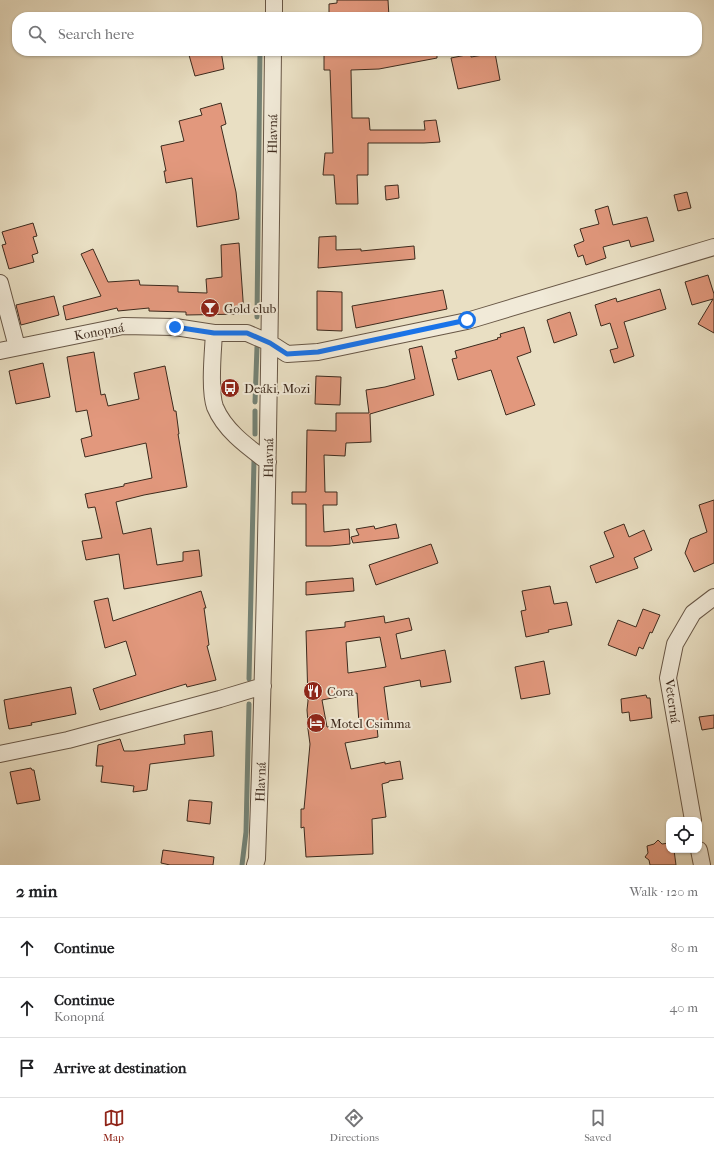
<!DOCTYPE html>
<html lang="en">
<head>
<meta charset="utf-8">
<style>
  :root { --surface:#fff; --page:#f2f2f2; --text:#202124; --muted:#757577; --line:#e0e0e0; --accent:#8f2418 }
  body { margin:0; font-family:"IM FELL French Canon",serif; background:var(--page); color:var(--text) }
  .controls { position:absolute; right:12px; bottom:12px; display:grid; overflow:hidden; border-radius:8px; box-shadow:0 1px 3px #0004 }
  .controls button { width:36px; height:36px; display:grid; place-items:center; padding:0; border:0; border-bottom:1px solid var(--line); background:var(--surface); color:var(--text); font:20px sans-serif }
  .stop { position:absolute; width:12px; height:12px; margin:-9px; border:3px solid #1a73e8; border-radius:50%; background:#fff }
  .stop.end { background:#1a73e8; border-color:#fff; box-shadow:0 1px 4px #0008 }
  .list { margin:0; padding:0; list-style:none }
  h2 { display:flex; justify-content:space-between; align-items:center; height:52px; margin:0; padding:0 16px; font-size:17px }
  h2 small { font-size:13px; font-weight:400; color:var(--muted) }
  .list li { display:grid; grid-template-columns:26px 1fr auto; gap:12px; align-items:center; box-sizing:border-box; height:60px; padding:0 16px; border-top:1px solid var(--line) }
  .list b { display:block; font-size:15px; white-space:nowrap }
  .list p { margin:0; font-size:13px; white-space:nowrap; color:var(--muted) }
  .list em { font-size:13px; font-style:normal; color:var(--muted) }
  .icon { flex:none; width:22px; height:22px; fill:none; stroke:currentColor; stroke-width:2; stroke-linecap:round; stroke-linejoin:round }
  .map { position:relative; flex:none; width:714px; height:865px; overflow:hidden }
  .search { position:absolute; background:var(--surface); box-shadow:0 1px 3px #0004; left:12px; right:12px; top:12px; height:44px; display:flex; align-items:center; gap:10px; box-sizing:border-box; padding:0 14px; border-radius:16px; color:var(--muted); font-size:15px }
  .sheet { height:232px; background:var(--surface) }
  nav { display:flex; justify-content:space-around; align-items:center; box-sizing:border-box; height:56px; border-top:1px solid var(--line); background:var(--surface); font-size:11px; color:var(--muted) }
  nav a { display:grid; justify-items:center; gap:2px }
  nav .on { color:var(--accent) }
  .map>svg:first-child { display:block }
</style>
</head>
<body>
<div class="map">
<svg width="714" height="865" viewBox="0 0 714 865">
  <rect width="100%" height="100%" fill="#e9dfc3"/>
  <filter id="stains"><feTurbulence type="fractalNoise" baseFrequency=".005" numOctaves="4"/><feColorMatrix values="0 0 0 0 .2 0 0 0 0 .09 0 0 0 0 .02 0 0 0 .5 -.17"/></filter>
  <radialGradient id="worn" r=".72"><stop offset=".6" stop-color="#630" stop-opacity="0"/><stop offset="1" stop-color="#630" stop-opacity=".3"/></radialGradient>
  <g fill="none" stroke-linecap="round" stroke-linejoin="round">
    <path stroke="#748275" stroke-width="5" d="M257 317 260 51
      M255 402 257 347
      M255 434V411
      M249 679 254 460
      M242 865 246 832 249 704"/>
  </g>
  <path fill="#e2987d" stroke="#3d2a1d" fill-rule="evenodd" d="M337 0H388L389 17H329V4L337 3Z
    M203 51H221L224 69 195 76 189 55Z
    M324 51H437V58L379 69 351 70 352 118H369L370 130H425L424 121 436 120 440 142 424 143H368V175H357L358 204H336L334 175H323L325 153H333L330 70H324Z
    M495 53 500 80 458 89 451 58 471 54V57Z
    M221 103 226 124 221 126 236 192 239 219 197 227 192 178 166 183 164 171H166L161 146 184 141 179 121 202 115 200 109Z
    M398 185 399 198 386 200 385 186Z
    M687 192 691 208 678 211 674 195Z
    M608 206 613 225 647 217 654 241 631 247 629 240 603 247 606 258 586 265 583 255 578 257 574 245 584 241 580 229 599 224 595 210Z
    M33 223 37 236 33 237 38 253 32 255 34 262 9 269 2 245 6 244 2 232Z
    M336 236V250L361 249V251L414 246 415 259 318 268 319 237Z
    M239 243 244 314 186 315V312L149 311V308L118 311 117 308 66 320 63 306 101 296 81 254 93 249 108 282 139 280 140 285 178 286V292L207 293 206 279 222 277 221 245Z
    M708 275 714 294V333L698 324 713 299 692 305 685 282Z
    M660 289 666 309 624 322 634 356 614 363 610 350 618 348 610 323 601 326 595 305 616 298 617 302Z
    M443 290 447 309 356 328 352 306Z
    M317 291 342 292V331L317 330Z
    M54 296 59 315 21 325 16 305Z
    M570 312 577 335 554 343 547 320Z
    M524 327 531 352 517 357 535 405 506 415 491 370 458 380 452 359 457 358 455 351 498 339 497 338 501 337 500 334Z
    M422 346 434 395 370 414 371 442 346 443 345 456 324 455 325 492H337V505H323L324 532 349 529 350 544 330 546H306V504H292V492H306L307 430 336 431V413H369L366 390 385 387 415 379 409 349Z
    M94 352 101 395 105 394 108 406 139 399 134 373 165 366 174 411H176L179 434H178L187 487 144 495 116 502 123 534 151 528 157 565 183 561V552L199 550 202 576 124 589 119 554 86 560 82 541 102 538 95 507 88 508 85 494 124 486V484L152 478 146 443 85 457 81 439 92 436 87 410 76 412 67 357Z
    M43 363 50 397 16 404 9 371Z
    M316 376 341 377 340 405 315 404Z
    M714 500V563L694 572 685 553 690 539 707 532 699 505Z
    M396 524 399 538 353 543 351 537 359 535 356 529 374 526 375 529Z
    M624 524 629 537 644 530 652 550 634 558 638 568 596 583 590 566 614 557 604 532Z
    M431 544 438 563 376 585 369 565Z
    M353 578 354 591 306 595V582Z
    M550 586 554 604 567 602 572 625 548 630 549 632 526 637 521 611 526 610 522 591Z
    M201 591 206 608H204L209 645 207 646 216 680 187 687 186 684 100 710 93 689 136 675 126 641 105 648 94 601 108 598 113 621Z
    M643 609 660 615 652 633 650 632 643 649 639 647 636 656 608 645 618 620 636 627Z
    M384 616 385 623 409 618 412 630 396 634 401 659 445 650 451 682 421 687 420 680 384 687 389 725 377 727 378 737 345 743 351 769 385 762V764L400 761 403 779 389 781V782L382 784 386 817 372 819 373 854 306 857 304 827 301 828V809H304L310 744 307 722H308L307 710 308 701 306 631 345 627V622ZM380 637 386 667 348 673 346 642ZM357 693 359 724 327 727 322 700Z
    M544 661 550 694 521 699 515 667Z
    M71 687 76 714 31 723 32 725 9 729 7 719 4 700Z
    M646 695 647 698H650L652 718 630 721 629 712 622 713 621 699Z
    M714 715V728L702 730 699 717Z
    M212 731 214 756 150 764 147 790 133 792 134 786 101 782 103 766H96L98 745 120 739 124 751H134L185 744 184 735Z
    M31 768 32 770H34L40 800 17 804 10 772Z
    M189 800 212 802 210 824 187 821Z
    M658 840 662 844 669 843V850H674L676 865H650L649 860 645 857 648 853 647 846 654 844Z
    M163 850 214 857 213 865H170L161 863Z"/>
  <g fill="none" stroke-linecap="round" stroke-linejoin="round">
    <g stroke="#685746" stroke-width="18">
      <path id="minor" d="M274 17V0
        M0 283 17 347
        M214 333C213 352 209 390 215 407 225 431 248 447 268 462
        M0 351 123 326 175 327 214 333H247L270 343 287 354 318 352 467 321 714 247
        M0 754 68 740 220 699 263 686
        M693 820 668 678 675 644 693 613 714 597
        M699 850 702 865
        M255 865 257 859C267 590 270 320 273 51"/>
    </g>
    <use href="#minor" stroke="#f1ead8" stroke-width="16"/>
  </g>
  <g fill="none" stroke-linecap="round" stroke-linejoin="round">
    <path stroke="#1a73e8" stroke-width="5" d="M175 327 214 333H247L270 343 287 354 318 352 467 320"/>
  </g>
  <defs>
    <g id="bar-disc" transform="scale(1)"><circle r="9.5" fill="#8f2418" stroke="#f1ead8"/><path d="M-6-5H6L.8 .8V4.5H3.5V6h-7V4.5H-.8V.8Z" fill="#fff"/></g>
    <g id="bus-disc" transform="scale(1)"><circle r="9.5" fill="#8f2418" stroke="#f1ead8"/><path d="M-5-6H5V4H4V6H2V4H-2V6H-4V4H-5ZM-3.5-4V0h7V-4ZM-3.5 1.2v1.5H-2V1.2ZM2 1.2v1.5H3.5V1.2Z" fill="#fff"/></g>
    <g id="restaurant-disc" transform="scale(1)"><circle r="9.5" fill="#8f2418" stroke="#f1ead8"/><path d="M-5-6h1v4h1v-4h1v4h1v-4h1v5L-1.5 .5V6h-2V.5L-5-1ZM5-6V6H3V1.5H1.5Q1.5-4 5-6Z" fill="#fff"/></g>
    <g id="hotel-disc" transform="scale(1)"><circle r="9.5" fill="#8f2418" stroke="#f1ead8"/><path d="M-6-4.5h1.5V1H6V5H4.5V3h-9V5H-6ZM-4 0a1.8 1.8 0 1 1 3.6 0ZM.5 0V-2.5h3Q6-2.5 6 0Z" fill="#fff"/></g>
  </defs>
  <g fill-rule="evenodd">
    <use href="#bar-disc" x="210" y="308"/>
    <use href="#bus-disc" x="230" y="388"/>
    <use href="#restaurant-disc" x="313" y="691"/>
    <use href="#hotel-disc" x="316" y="723"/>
  </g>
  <g text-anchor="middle" stroke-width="4" stroke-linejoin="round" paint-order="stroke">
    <g font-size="13" fill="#3d2a1d" stroke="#f1ead8">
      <text transform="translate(272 134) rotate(-89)" y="5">Hlavná</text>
      <text transform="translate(99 331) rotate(-10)" y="5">Konopná</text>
      <text transform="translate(268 458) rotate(-89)" y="5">Hlavná</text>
      <text transform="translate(673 701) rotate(82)" y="5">Veterná</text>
      <text transform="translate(260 782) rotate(-88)" y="5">Hlavná</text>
    </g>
    <g font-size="13" fill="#3d2a1d" stroke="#f1ead8" text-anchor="start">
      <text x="224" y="313">Gold club</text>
      <text x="244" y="393">Deáki, Mozi</text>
      <text x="327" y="696">Cora</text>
      <text x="330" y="728">Motel Csimma</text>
    </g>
  </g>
  <rect width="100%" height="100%" filter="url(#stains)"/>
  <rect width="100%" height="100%" fill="url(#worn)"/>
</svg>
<div class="controls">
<button><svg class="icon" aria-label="locate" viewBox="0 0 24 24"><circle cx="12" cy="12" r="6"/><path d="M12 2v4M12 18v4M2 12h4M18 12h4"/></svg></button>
</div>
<div class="stop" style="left:467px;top:320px"></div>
<div class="stop end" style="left:175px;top:327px"></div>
<div class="search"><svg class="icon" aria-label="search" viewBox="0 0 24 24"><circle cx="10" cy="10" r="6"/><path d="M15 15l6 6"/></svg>Search here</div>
</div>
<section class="sheet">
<h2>2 min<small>Walk · 120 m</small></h2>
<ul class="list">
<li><svg class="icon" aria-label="ahead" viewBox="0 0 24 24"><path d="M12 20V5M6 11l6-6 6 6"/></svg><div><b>Continue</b></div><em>80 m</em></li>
<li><svg class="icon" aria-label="ahead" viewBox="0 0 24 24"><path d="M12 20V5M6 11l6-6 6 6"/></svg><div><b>Continue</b><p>Konopná</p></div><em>40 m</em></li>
<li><svg class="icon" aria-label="arrive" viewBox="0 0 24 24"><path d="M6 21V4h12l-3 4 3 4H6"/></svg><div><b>Arrive at destination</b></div></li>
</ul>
</section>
<nav>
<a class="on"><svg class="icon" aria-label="map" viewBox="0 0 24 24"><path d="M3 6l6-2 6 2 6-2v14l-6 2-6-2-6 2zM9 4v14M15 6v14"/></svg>Map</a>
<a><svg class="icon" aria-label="directions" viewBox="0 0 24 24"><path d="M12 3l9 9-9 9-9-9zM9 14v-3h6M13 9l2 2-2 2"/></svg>Directions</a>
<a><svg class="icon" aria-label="saved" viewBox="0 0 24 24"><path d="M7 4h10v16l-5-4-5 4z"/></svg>Saved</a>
</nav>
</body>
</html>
